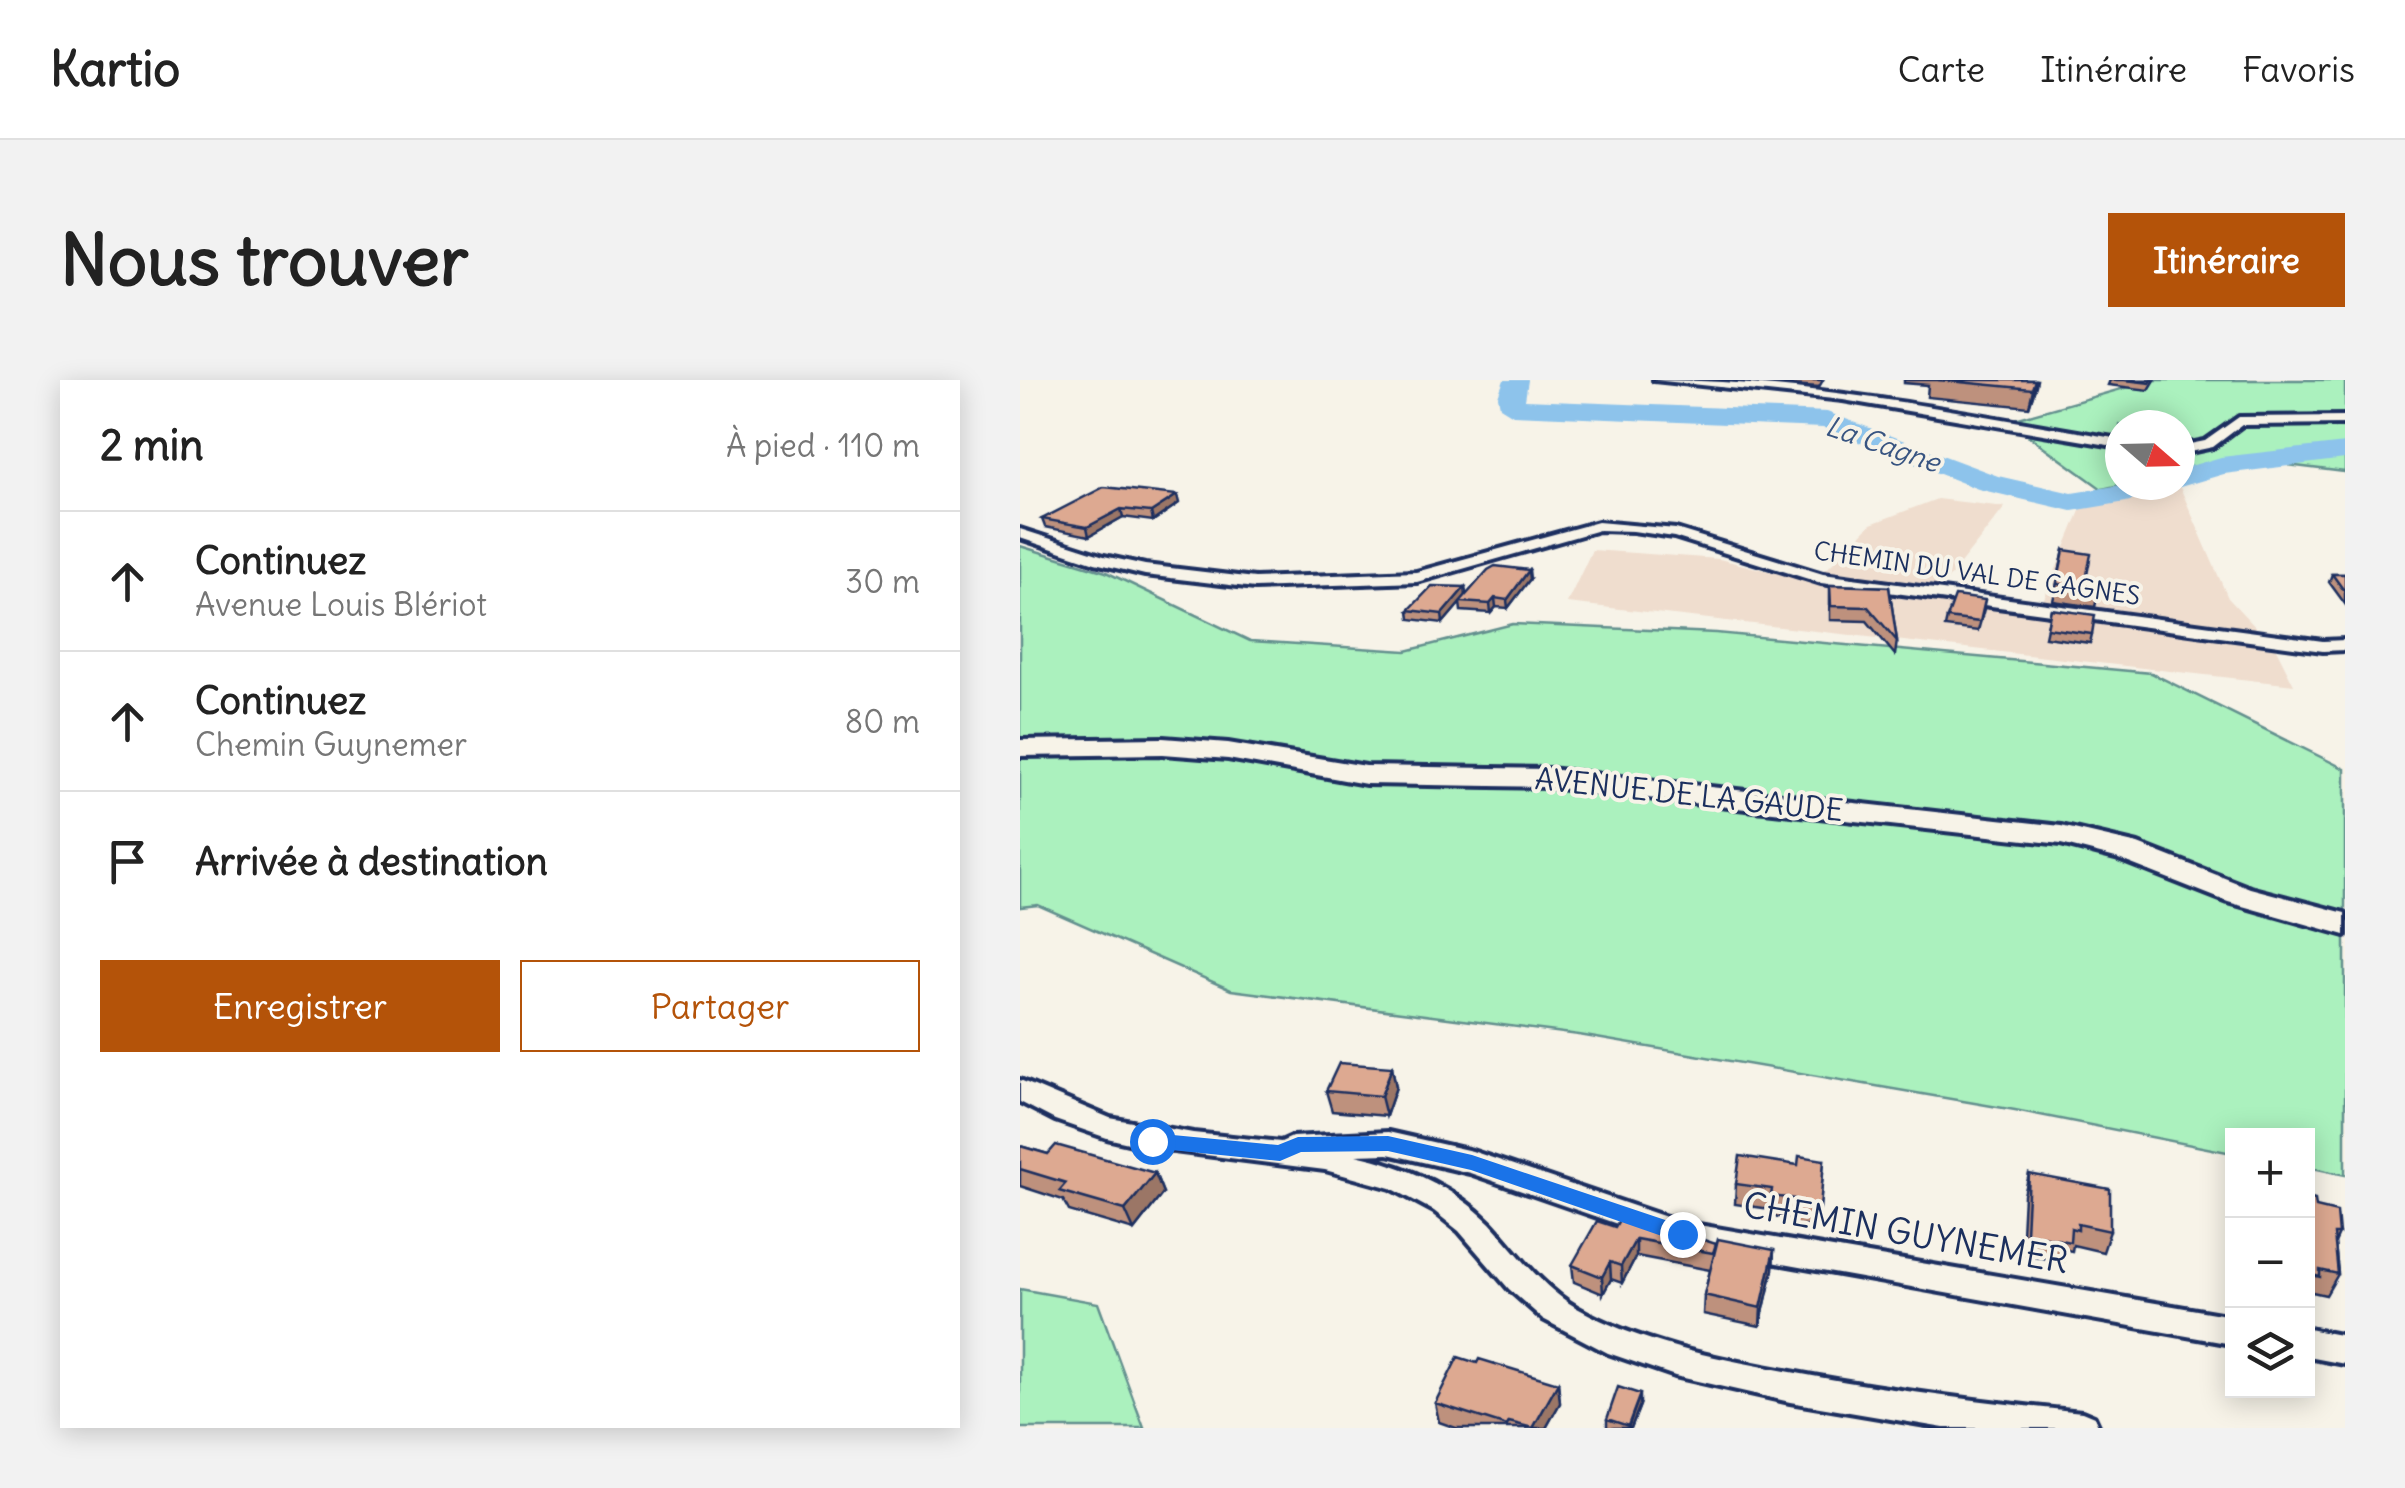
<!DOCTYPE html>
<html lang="fr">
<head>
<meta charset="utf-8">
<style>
  :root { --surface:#fff; --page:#f2f2f2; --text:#222; --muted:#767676; --line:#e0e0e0; --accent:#b45309 }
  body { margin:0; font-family:Delius,sans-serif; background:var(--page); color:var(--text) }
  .controls { position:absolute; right:30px; bottom:30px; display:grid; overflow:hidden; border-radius:0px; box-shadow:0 5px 25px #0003 }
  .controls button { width:90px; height:90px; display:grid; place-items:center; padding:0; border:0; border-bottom:2px solid var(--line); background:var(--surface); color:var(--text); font:50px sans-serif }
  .compass { position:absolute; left:1085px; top:30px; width:90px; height:90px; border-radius:50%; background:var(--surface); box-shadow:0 5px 25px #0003; rotate:110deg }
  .stop { position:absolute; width:30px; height:30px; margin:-22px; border:8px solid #1a73e8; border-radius:50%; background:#fff }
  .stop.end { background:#1a73e8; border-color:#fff; box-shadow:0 2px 10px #0008 }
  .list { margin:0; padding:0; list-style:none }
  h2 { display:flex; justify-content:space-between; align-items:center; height:130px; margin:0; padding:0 40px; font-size:42px }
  h2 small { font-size:32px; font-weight:400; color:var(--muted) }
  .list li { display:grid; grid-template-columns:65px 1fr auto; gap:30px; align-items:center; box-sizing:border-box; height:140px; padding:0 40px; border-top:2px solid var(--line) }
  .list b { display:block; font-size:38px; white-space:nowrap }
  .list p { margin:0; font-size:32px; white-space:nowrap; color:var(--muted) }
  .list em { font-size:32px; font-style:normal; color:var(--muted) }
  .actions { display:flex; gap:20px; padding:30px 40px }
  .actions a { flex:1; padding:22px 0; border:2px solid var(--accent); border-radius:0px; text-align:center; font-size:35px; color:var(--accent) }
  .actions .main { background:var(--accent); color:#fff }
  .icon { flex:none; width:55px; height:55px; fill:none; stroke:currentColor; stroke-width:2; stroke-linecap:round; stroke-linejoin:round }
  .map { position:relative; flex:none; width:1325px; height:1048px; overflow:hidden; border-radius:0px }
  header { display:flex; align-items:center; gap:60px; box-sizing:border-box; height:140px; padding:0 50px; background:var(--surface); border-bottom:2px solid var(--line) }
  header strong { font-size:48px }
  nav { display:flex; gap:55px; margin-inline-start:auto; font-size:35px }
  .intro { display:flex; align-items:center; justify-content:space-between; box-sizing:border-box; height:240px; padding:0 60px }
  h1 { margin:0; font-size:70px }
  .button { padding:25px 45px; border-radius:0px; background:var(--accent); color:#fff; font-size:35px; font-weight:700 }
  main { display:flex; gap:60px; padding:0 60px }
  aside { flex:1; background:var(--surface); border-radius:0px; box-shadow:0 5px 25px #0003 }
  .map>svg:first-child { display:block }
</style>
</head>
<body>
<header>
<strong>Kartio</strong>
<nav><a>Carte</a><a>Itinéraire</a><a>Favoris</a></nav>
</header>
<div class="intro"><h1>Nous trouver</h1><a class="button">Itinéraire</a></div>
<main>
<aside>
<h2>2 min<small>À pied · 110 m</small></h2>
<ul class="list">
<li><svg class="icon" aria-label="ahead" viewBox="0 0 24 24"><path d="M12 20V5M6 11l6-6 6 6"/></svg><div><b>Continuez</b><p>Avenue Louis Blériot</p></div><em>30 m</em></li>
<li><svg class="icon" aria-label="ahead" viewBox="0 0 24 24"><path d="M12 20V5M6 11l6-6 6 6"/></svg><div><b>Continuez</b><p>Chemin Guynemer</p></div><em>80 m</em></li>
<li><svg class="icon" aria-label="arrive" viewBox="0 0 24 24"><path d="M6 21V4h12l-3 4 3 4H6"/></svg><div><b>Arrivée à destination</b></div></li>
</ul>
<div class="actions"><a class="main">Enregistrer</a><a>Partager</a></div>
</aside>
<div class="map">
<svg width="1325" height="1048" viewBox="0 0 1325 1048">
  <rect width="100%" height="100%" fill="#f7f3e8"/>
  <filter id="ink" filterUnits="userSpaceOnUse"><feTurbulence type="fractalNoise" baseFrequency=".01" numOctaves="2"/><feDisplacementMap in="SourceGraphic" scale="20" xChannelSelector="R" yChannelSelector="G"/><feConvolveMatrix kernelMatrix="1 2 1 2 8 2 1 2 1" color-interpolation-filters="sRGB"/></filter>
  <g filter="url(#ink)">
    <path fill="#efddce" d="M1159 105 1208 218 1256 269 1274 305 547 223 572 170 699 179 781 199 808 188 851 144 917 119 985 127 922 207 1023 221 1062 126Z"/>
    <path fill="#abf1be" stroke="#63908e" stroke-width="2.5" d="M1133 0H1325V92L1211 78 1160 90V45H1100V105L1082 109 988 41Z
      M0 166 86 192 230 261 386 271 493 244 696 253 1131 293 1325 389V795L1288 787V756H1212V773L995 730 559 655 211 610 18 525 0 527Z
      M0 909 78 923 124 1048H0Z"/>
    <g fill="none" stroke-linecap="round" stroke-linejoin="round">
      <path fill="#8dc3eb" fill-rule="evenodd" d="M484 0H508L505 20 807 32 978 96 1052 113 1101 105H1149L1145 111 1106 122 1052 131 958 109 803 48 493 35 480 27 478 16Z
        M1325 63V79L1204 94 1160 107 1152 105H1160V89L1201 77Z"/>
      <g stroke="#1b2f5e" stroke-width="8">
        <path id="street" d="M634 0C791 0 946 34 1100 59V67L823 20Z
          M1325 36V44L1222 45 1193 67 1160 74V66L1185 61 1219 37Z
          M578 142 656 149 803 194 1303 261 1325 260V270L1303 271 801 203 654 157 613 151 579 150 397 202 235 208 125 195 75 183 0 158V149L84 176 125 185 235 198 396 192Z
          M0 700 90 738 173 753 261 762 272 757 368 752 452 771 661 842 1212 936V964L661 866 450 793 368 774 336 775C385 786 434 807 470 843 498 873 521 907 557 928 619 963 691 977 760 990 860 1009 961 1022 1062 1032L1074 1037 1079 1048H924L770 1022 655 996 588 973 523 939 489 909 439 851 414 831 371 808 305 790 130 768 87 758 35 740 0 722Z
          M1288 949 1325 956V984L1288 977Z"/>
      </g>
      <g stroke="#1b2f5e" stroke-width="8">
        <path id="secondary" d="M143 358 208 363 346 386 529 389 1041 446 1118 464 1230 508 1325 533V555L1208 522 1096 478 1041 464 529 407 346 404 208 379 143 374 0 376V360Z"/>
      </g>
      <use href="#street" fill="#f7f3e8" fill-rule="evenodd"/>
      <use href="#secondary" fill="#f7f3e8" fill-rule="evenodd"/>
    </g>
    <path fill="#be917d" stroke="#1b2f5e" stroke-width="2.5" d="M701 0H803L799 7Z
      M884 0H1015L1016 5 1009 27 907 17 908 5 884 3Z
      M1090 0H1135L1129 10 1088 5Z
      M159 123 133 141 103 137 69 156 25 147 22 139Z
      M1044 170 1065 205 1079 209 1075 227 1033 221Z
      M1312 194H1325V224L1309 202Z
      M510 199 488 228 476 227 471 233 441 231 440 223 423 243 390 239 389 230 445 207 446 215Z
      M810 205 869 207 877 261 875 275 847 241 810 240Z
      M964 229 958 251 925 247 927 238Z
      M1031 229 1072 254 1070 263 1025 257Z
      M372 687 376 707 366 736 312 731 306 711Z
      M0 766 28 774 135 793 143 813 114 850 49 831 43 820 0 806Z
      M804 780 798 848 772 845 773 839 750 836V829L715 824 716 804 778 785Z
      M1009 794 1090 851 1083 872 1053 865 1052 871 1047 870 1043 882 1001 874 1004 815Z
      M1288 818 1319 854 1315 863 1318 894 1306 915 1292 912 1289 918H1288Z
      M595 847 696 864 754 870 753 889 740 946 683 934 684 915 690 890 616 876 602 903 591 899 583 914 554 902 552 885Z
      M538 1003 540 1023 526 1048H436L419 1042 415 1023Z
      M620 1025 611 1048H587V1039Z"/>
    <path fill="#9b7666" stroke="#1b2f5e" stroke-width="2.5" d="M1015 0H1017L1016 5 1009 27Z
      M157 115 159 123 133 141 131 132Z
      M101 129 103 137 69 156 67 147Z
      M509 190 510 199 488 228 487 220Z
      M445 207 446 216 423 243 422 234Z
      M475 218 476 227 471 233 470 224Z
      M372 687 376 707 366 736 361 716Z
      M135 793 143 813 114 850 105 830Z
      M616 859V876L602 903 601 886Z
      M754 870 753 889 740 946 741 928Z
      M590 882 591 899 583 914 582 897Z
      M538 1003 540 1023 526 1048H513Z
      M620 1014V1025L611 1048H608Z"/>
    <path fill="#dda991" stroke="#1b2f5e" stroke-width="2.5" d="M918 0H1015L1012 9Z
      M1105 0H1132L1130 3Z
      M84 107 157 115 131 132 101 129 67 147 22 139Z
      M1044 170 1071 174 1065 205 1079 209 1037 204Z
      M475 186 509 190 487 220 475 218 470 224 440 222 468 190Z
      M1312 194H1325V212Z
      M810 205 869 207 877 261 848 227 811 226Z
      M412 206 445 207 422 234 389 230Z
      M935 216 965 220 960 242 927 238Z
      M1031 229 1075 235 1072 254 1027 248Z
      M319 683 372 687 361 716 306 711Z
      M36 765 135 793 105 830 39 811 46 803 0 789V766L28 774Z
      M720 776 778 785 779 776 804 780 800 828 774 825 775 819 751 816 752 809 716 804Z
      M1009 794 1090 809V851L1058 844V850L1051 848 1050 862 1006 853Z
      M1288 818 1295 820 1296 827 1317 832 1319 854H1314L1318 894 1300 890V897L1288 894Z
      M603 833 696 864 693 873 616 859 601 886 590 882 582 897 552 885 577 841 595 847Z
      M698 859 754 870 741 928 684 915Z
      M438 977 457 983 459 979 538 1003 513 1048 489 1042 487 1046 415 1023Z
      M598 1007 620 1014 608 1046 587 1039Z"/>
  </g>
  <path fill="#1a73e8" d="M132 753 258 765 278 757 368 756 452 775 669 848 672 854 662 863 451 790 368 771 281 772 260 781 132 768 122 761Z"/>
  <g text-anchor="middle" stroke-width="8" stroke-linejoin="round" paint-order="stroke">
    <g font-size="25" fill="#1b2f5e" stroke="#f7f3e8">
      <text transform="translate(957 193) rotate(8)" y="9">CHEMIN DU VAL DE CAGNES</text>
    </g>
    <g font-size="28" font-style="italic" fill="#385481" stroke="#f7f3e8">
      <text transform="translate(863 64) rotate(19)" y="10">La Cagne</text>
    </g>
    <g font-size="30" fill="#1b2f5e" stroke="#f7f3e8">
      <text transform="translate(669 415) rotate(6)" y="10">AVENUE DE LA GAUDE</text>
    </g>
    <g font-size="35" fill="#1b2f5e" stroke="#f7f3e8">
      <text transform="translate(886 853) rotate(10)" y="12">CHEMIN GUYNEMER</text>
    </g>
  </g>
</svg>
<div class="controls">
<button>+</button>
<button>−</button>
<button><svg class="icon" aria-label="layers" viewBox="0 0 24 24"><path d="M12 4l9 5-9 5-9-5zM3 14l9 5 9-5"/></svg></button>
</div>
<svg class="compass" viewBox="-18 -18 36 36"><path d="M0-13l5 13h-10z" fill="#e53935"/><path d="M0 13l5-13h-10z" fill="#767676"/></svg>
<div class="stop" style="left:132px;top:761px"></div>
<div class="stop end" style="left:662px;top:854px"></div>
</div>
</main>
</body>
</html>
